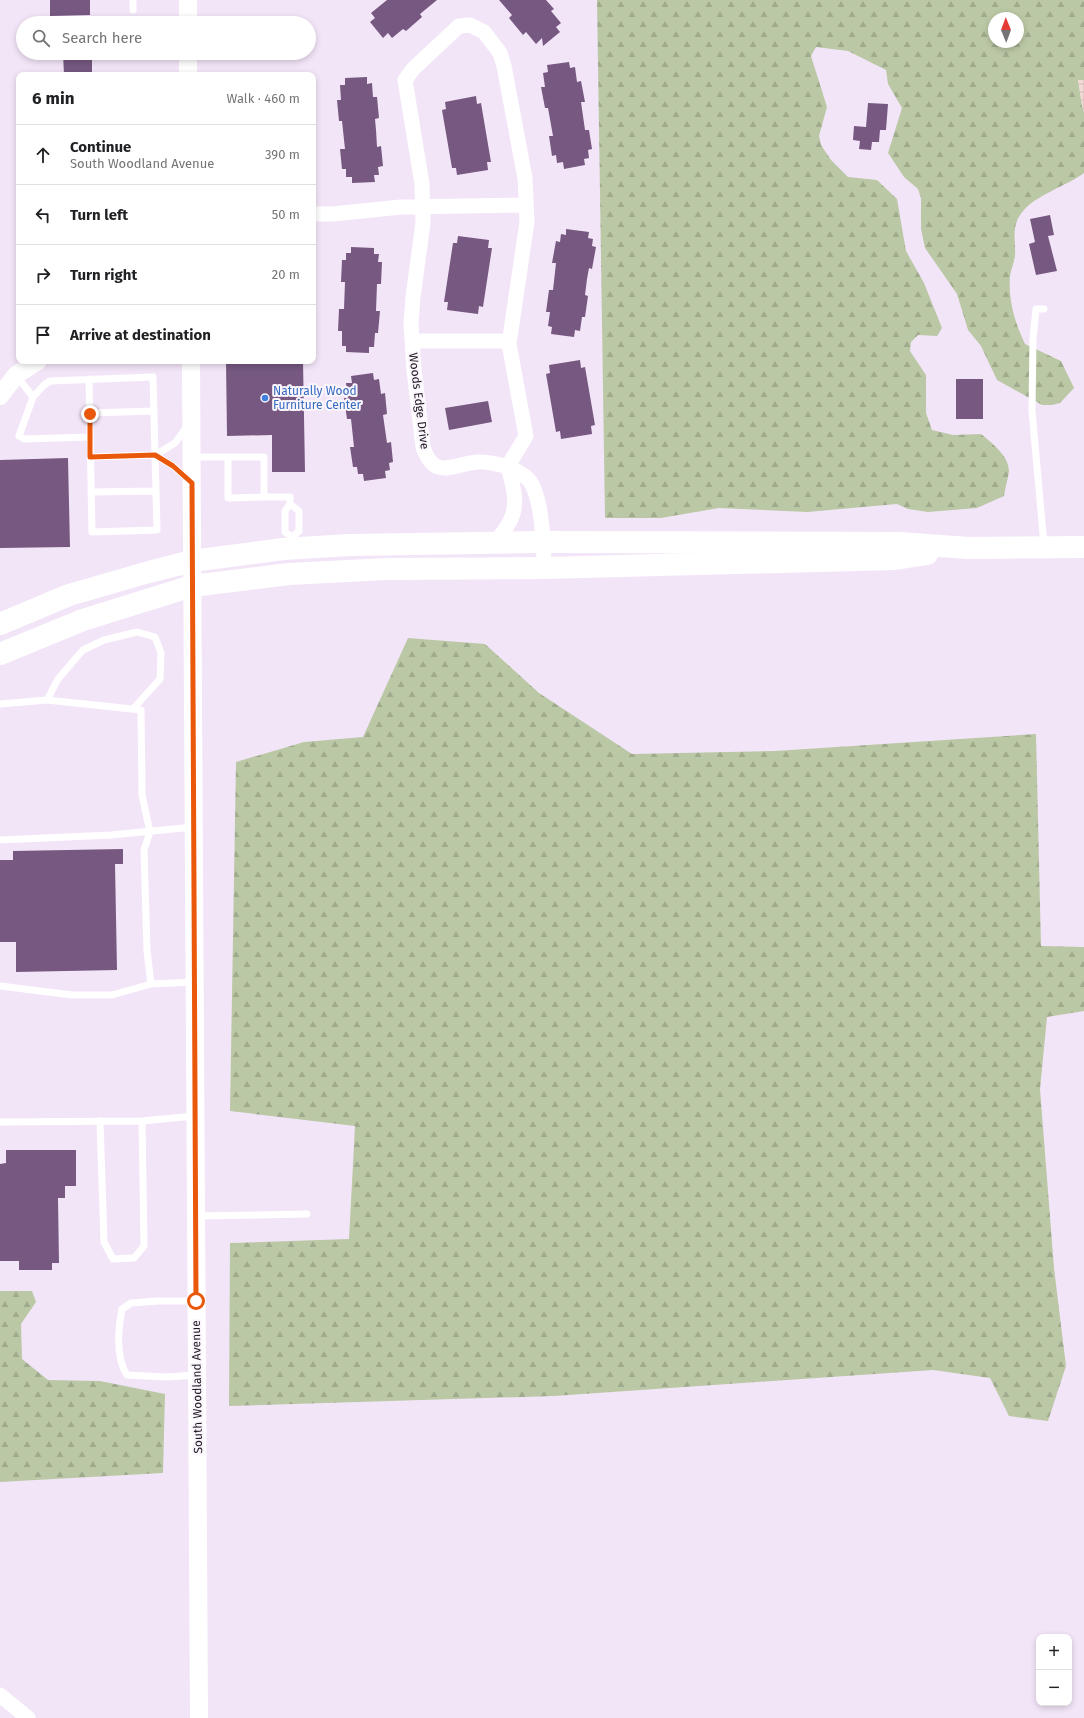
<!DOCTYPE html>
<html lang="en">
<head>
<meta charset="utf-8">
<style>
  :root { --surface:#fff; --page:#f6f6f6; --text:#202124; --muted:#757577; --line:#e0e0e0 }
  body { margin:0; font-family:"Fira Sans",sans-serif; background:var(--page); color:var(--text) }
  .controls { position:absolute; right:12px; bottom:12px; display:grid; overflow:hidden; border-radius:8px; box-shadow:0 2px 6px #0003 }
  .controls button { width:36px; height:36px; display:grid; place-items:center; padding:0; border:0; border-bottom:1px solid var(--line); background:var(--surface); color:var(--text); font:20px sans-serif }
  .compass { position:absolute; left:988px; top:12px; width:36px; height:36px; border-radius:50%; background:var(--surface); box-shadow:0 2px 6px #0003; rotate:359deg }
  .stop { position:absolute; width:12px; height:12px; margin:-9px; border:3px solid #ea580c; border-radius:50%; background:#fff }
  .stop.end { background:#ea580c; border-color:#fff; box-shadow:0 1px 4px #0008 }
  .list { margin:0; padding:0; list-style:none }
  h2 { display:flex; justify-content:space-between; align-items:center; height:52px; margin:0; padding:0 16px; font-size:17px }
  h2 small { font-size:13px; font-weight:400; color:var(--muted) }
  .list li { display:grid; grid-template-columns:26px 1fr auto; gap:12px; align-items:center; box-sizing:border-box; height:60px; padding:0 16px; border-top:1px solid var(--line) }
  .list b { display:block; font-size:15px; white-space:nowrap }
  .list p { margin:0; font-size:13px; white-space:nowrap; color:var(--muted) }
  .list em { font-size:13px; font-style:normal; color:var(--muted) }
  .icon { flex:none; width:22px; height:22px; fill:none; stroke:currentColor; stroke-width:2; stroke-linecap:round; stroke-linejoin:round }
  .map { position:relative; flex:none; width:1084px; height:1718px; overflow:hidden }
  .search { position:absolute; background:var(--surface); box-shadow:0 2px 6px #0003; left:16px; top:16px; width:300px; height:44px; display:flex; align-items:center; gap:10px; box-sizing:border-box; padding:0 14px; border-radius:22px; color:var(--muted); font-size:15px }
  .panel { position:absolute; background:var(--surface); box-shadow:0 2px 6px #0003; left:16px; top:72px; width:300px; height:292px; border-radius:8px }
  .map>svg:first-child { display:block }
</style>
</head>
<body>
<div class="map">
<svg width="1084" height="1718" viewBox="0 0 1084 1718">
  <defs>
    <pattern id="industrial-grid" width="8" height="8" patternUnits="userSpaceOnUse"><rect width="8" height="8" fill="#f4dad6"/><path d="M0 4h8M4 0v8" fill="none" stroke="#d1bab7"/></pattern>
    <pattern id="forest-firs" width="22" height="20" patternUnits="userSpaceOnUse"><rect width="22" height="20" fill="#bbc8a5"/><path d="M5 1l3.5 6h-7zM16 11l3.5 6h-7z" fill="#a0ab8e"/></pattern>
  </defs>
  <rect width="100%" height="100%" fill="#f3e5f8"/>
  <path fill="url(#industrial-grid)" d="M1078 79 1084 80V112L1082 106Z"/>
  <path fill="url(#forest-firs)" fill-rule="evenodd" d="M597 0H1084V80H1078L1082 106 1084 112V173C1068 185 1035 196 1024 210 1010 226 1016 237 1015 256 1014 263 1011 269 1010 276 1008 300 1015 323 1025 344L1061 361 1074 388 1060 403 1052 405H1042L997 380 981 346 968 330 957 294 925 248 921 229V198L918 189 904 177 888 153 902 108 888 84 886 70 848 51 816 47 811 56 827 107 819 136 821 145 831 160 848 177 877 180 897 199 906 251 924 283 942 328 937 336 918 335 911 342 910 351 926 375V413L932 430 953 435 981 434C992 443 1009 456 1009 471 1008 479 1005 488 1004 496L977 508 928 512 908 509 897 504 807 512 719 508 661 518H605ZM994 18H1018V42H994Z
    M408 638 485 644 539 693 632 754 775 751 1036 734 1041 946 1084 947V1011L1047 1017 1040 1089 1054 1268 1066 1366 1048 1421 1009 1416 990 1378 933 1370 554 1396 229 1406 230 1243 349 1239 355 1126 230 1111 236 762 304 742 363 737Z
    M0 1291H32L36 1302 21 1324 22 1359 48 1380 100 1381 165 1394 163 1473 0 1482Z"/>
  <path fill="#765880" d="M50 0H90V15L50 16Z
    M387 0H437L420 14 422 17 406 31 403 29 392 38 388 33 383 38 370 22 375 18 371 13Z
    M499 0H546L554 9 551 11 561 23 556 27 560 32 543 46 542 38 536 44 526 32 523 35 509 18 512 15Z
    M63 53H77V60H92V75H64Z
    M569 62 570 68 575 67 577 82 581 81 585 102H581L585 130H589L592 149 588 150 589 158 584 159 585 165 564 169 563 162 557 163 556 155 552 156 549 136H553L548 108H545L541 87H545L543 73 548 72 547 65Z
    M367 77V84L372 83 373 97H377L379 118 375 119 376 130 377 147 381 146 383 166 378 167 379 175H374L375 182 352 183V177H346V169H342L340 149H345L342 121H339L337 100H341L340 85H345V78Z
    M476 96 477 104 481 103 491 162H487L488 170 457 175 456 168H452L442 110 446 109 445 102Z
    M868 103 888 104 886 130H880L879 142H872L871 150 859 149 860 141 853 140 854 126 866 127Z
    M1050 215 1054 235 1048 236 1057 271 1036 275 1029 244 1035 242 1030 219Z
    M566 229 589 232 588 238 593 239 592 246 596 247 592 269 589 268 587 279 585 295 588 296 585 317H582L580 331 575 330 574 337 551 334 552 327 548 326 550 312H546L549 290H553L556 263H552L556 241 560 242 561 234 566 235Z
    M458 236 489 240 488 248H492L483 307 479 306 478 314 447 310 448 302H444L453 243H457Z
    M351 247 374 248V254H379L378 262H382L381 284H377L376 311H380L378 333H375L374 347H369V353L346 352V346H342V331H338L339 309H344L345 282H341L342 260H346V253H351Z
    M580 360 581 368 585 367 595 425 591 426 592 434 561 439 560 431 556 432 546 374 550 373 549 365Z
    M226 361H303L305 472H272V435L227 436Z
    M373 373 374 380 379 379 381 394 385 393 387 414 383 415 387 443 391 442 393 462 389 463 390 470 385 471 386 478 364 481 363 474H358L357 467H353L350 447H354L351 419H347L344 398H348L346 383H352L351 376Z
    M956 379H983V419H956Z
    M488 401 492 422 449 430 445 408Z
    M68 458 70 547 0 548V460Z
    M123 849V864H115L117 970 16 972V942H0V860H13V851Z
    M6 1150H76V1186H65V1198H58L59 1263H52V1270H19V1261H0V1164L6 1163Z"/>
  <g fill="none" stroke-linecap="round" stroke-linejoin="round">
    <path stroke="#fff" stroke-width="7" d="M133 10V0
      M16 375 33 397 19 436 24 439 90 437
      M33 397 44 385 50 381 153 377 157 530 92 532 89 379
      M90 413 154 411
      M155 455 173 466 190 481
      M90 457 155 455 175 443 188 425
      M192 457H264V497L228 498V457
      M91 492 156 491
      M264 497H290V504L285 511V532L292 537 299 531V511L290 504
      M1044 545 1032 411 1033 339 1036 309H1044
      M47 700 58 679 83 650 104 640 137 632 155 637 161 653 160 679 133 709
      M0 704 47 700 141 710 142 795 150 832 144 850 147 951 151 984
      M0 840 111 835 194 827
      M0 986 72 995H112L151 984 195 982
      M100 1121 104 1242 113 1259 134 1258 144 1246 142 1121
      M0 1122 142 1121 195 1116
      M196 1216 307 1214
      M196 1301H158L131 1303 122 1309C118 1330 115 1357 127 1375L166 1377 197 1375"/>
    <path stroke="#fff" stroke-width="15" d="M470 25 484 32 500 53 504 66 525 178 527 222 509 344 526 436 508 466C498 465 487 461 477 462 451 465 434 480 423 447L414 370 411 324 413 297 423 223 422 184 405 80 413 69 459 26Z
      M313 214H333L401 207 526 205
      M412 341H509
      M508 466C514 470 524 474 529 480 542 496 544 546 544 568
      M495 543C500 536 507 528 511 519 519 502 512 483 508 466
      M0 1695 28 1718"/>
    <path stroke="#fff" stroke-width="18" d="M188 0V23
      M188 53V75
      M191 361 199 1718
      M0 396 16 375 38 361"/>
    <path stroke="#fff" stroke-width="22" d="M0 624 69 595 149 572 192 561 283 549 350 545 543 542 899 543 968 548 1084 547
      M0 654 83 620 192 586 289 574 387 569 544 568 895 559 927 554"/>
  </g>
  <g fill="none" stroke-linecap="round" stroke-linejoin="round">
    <path stroke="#ea580c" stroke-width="5" d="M90 414V457L155 455 173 466 192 483 196 1301"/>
  </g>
  <circle fill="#3f7fe0" stroke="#fbf5fd" stroke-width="1.5" cx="265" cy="398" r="4"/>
  <g text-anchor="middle" stroke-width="4" stroke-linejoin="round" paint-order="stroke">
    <g font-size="12" fill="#366cbe" stroke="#fbf5fd" text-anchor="start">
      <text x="273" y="395">Naturally Wood<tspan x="273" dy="14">Furniture Center</tspan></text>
    </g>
    <g font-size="12" fill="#1f1a21" stroke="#fbf5fd">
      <text transform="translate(419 401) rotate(83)" y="4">Woods Edge Drive</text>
      <text transform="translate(197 1387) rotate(-91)" y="4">South Woodland Avenue</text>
    </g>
  </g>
</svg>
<div class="controls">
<button>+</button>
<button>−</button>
</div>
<svg class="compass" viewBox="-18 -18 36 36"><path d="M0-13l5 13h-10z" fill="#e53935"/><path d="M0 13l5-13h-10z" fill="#757577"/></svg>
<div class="stop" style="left:196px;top:1301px"></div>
<div class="stop end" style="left:90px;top:414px"></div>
<div class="search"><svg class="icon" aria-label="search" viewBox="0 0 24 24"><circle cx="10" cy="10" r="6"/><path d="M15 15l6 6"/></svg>Search here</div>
<section class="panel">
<h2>6 min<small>Walk · 460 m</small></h2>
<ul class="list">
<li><svg class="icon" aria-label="ahead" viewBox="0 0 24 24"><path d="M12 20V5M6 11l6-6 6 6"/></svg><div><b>Continue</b><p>South Woodland Avenue</p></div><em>390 m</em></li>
<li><svg class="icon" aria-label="left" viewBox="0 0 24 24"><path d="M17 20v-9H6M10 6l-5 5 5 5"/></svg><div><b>Turn left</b></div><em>50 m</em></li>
<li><svg class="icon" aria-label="right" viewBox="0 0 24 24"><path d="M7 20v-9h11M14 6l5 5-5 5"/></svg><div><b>Turn right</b></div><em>20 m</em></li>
<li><svg class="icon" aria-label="arrive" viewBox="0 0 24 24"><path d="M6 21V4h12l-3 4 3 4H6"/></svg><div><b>Arrive at destination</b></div></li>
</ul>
</section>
</div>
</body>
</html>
